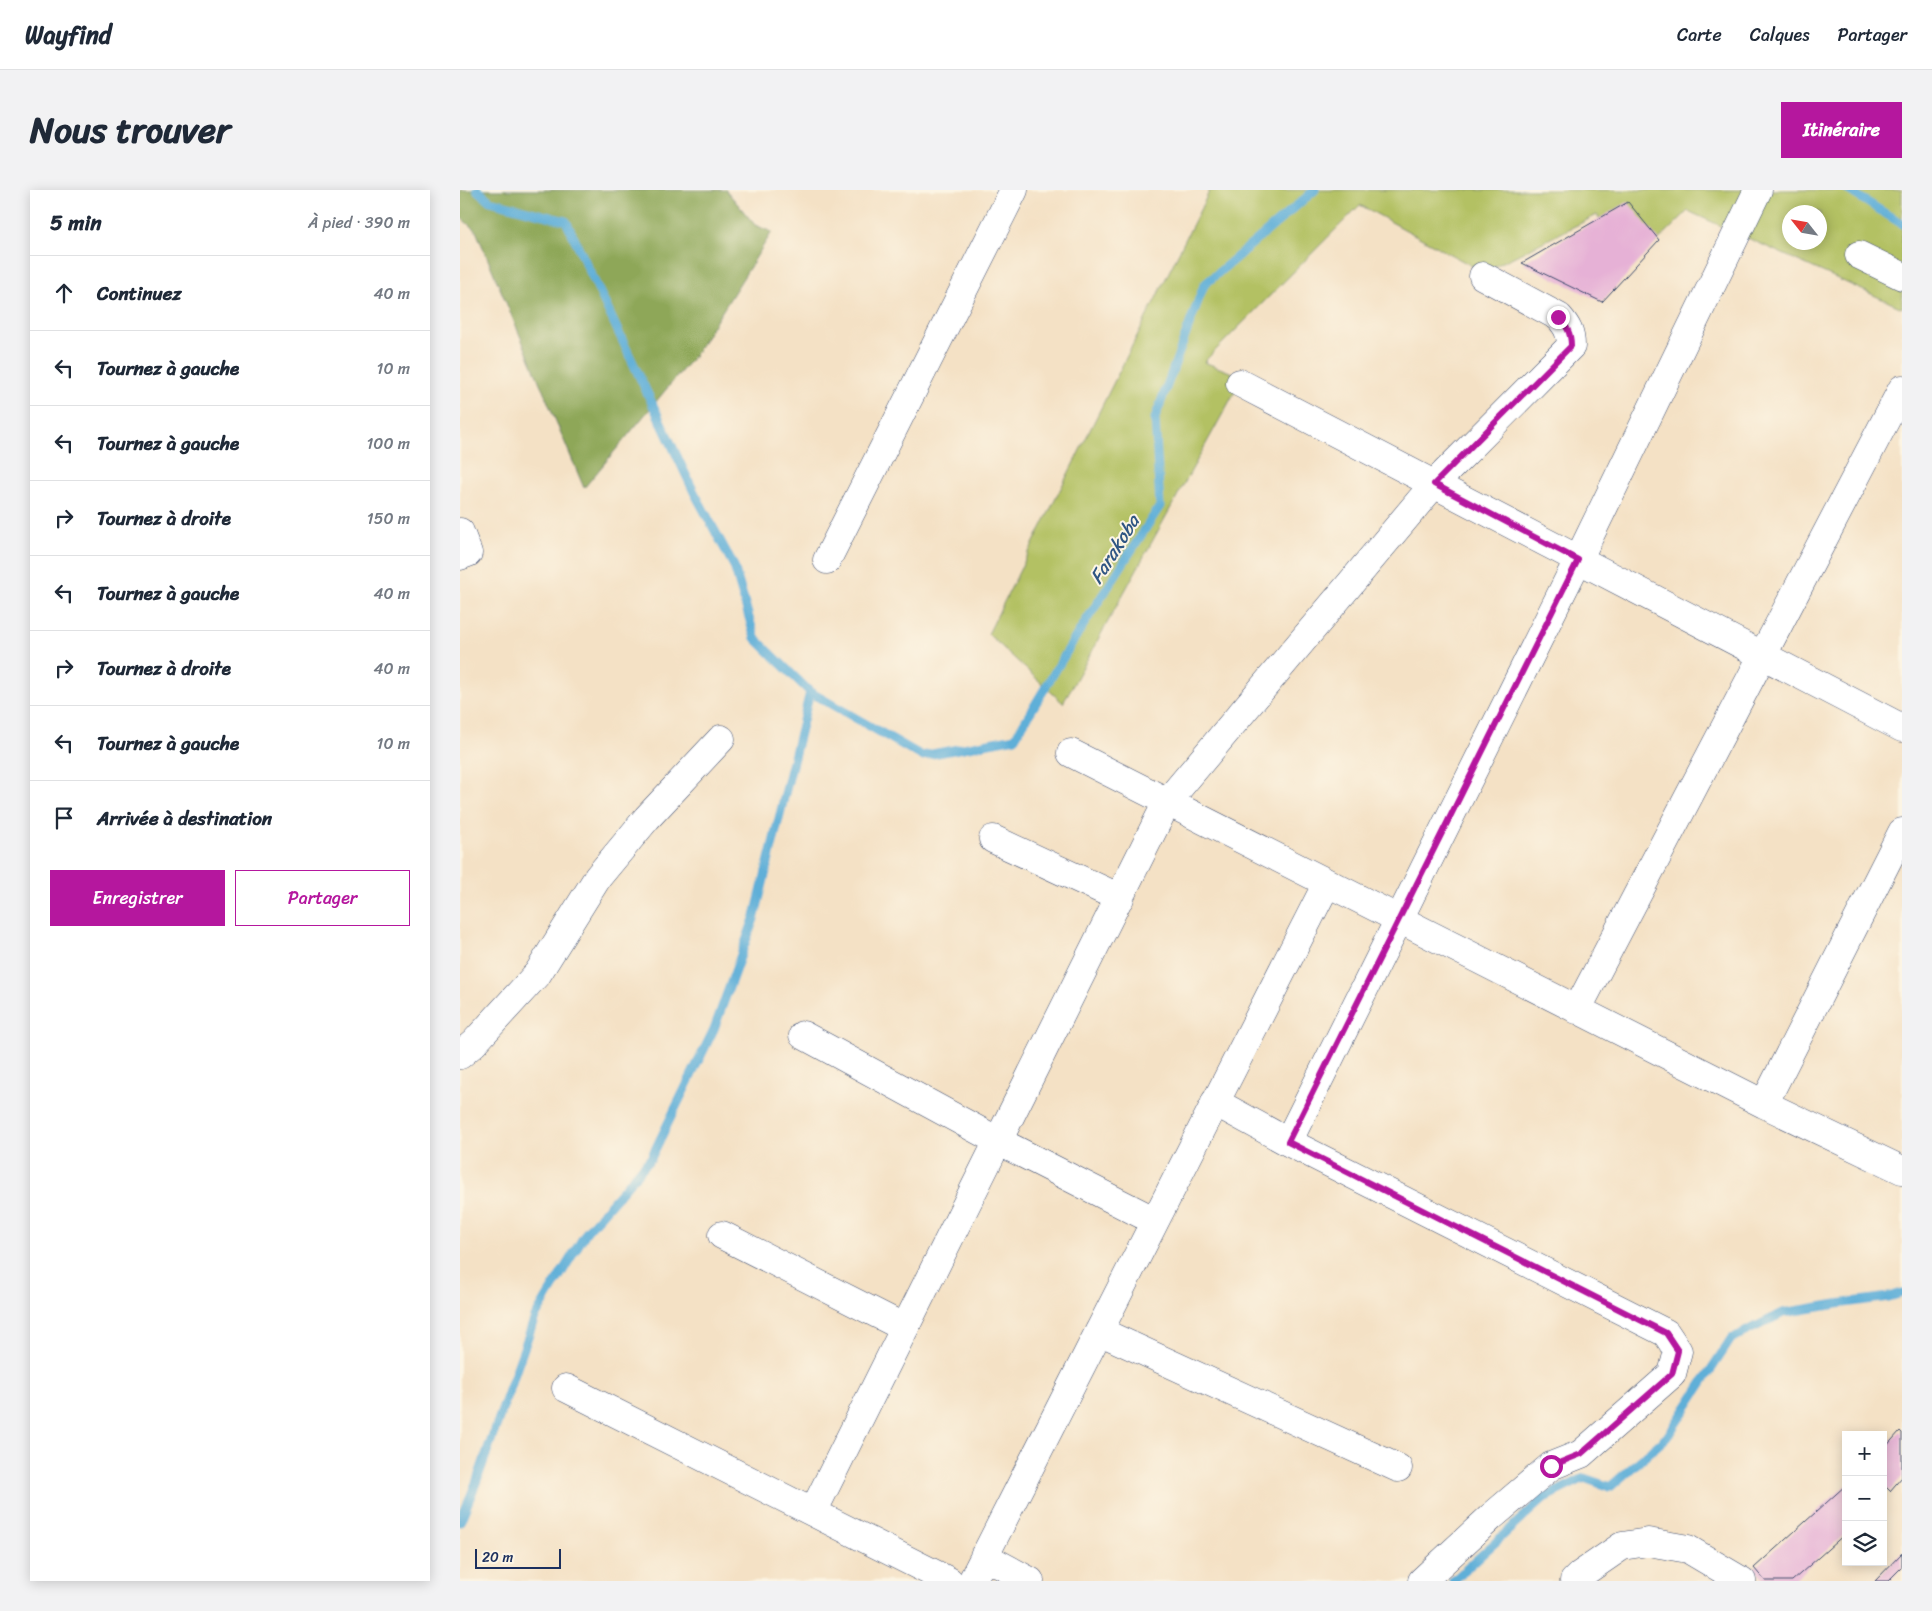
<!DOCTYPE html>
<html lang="fr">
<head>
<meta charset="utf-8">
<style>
  :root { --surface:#fff; --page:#f2f2f3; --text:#1f2937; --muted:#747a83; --line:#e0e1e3; --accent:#b5179e }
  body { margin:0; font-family:Sriracha,sans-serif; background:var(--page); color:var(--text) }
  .controls { position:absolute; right:15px; bottom:15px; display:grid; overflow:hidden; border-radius:0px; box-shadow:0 2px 12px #0003 }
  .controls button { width:45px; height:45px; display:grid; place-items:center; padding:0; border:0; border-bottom:1px solid var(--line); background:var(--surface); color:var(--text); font:25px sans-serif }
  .compass { position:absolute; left:1322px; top:15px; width:45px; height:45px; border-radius:50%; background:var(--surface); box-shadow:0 2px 12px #0003; rotate:301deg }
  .scale { position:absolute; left:15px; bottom:12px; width:86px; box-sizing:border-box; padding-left:5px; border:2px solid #1b2f5e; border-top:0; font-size:14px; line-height:18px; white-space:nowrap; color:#1b2f5e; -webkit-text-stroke:4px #fcf5e5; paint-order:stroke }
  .stop { position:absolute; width:15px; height:15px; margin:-11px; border:4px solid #b5179e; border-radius:50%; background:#fff }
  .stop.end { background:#b5179e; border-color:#fff; box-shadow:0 1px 5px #0008 }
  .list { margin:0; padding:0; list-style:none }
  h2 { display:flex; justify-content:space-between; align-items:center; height:65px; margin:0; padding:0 20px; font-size:21px }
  h2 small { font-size:16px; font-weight:400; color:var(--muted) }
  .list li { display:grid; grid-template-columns:32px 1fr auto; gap:15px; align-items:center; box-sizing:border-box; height:75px; padding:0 20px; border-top:1px solid var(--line) }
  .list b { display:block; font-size:19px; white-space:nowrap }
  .list em { font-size:16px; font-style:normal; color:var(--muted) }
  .actions { display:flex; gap:10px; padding:15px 20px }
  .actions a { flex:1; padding:11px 0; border:1px solid var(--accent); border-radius:0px; text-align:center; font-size:18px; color:var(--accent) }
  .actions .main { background:var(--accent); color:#fff }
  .icon { flex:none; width:28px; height:28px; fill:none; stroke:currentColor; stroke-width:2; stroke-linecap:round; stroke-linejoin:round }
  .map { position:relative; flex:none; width:1442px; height:1391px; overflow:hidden; border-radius:0px }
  header { display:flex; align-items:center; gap:30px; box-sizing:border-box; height:70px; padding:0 25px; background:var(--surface); border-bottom:1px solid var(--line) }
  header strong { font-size:24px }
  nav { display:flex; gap:28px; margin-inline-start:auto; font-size:18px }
  .intro { display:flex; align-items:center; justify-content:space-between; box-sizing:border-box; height:120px; padding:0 30px }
  h1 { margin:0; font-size:35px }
  .button { padding:12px 22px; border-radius:0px; background:var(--accent); color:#fff; font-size:18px; font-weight:700 }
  main { display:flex; gap:30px; padding:0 30px }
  aside { flex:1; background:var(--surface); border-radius:0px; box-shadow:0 2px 12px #0003 }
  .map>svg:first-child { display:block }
</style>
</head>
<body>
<header>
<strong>Wayfind</strong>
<nav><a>Carte</a><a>Calques</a><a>Partager</a></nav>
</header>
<div class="intro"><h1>Nous trouver</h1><a class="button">Itinéraire</a></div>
<main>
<aside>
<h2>5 min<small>À pied · 390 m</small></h2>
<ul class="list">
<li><svg class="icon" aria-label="ahead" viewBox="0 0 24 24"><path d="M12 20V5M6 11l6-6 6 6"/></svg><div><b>Continuez</b></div><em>40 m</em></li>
<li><svg class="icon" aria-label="left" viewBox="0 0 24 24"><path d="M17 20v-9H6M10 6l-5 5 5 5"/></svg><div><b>Tournez à gauche</b></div><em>10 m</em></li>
<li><svg class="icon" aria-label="left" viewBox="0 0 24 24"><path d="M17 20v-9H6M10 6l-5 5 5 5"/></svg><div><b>Tournez à gauche</b></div><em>100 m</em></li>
<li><svg class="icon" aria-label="right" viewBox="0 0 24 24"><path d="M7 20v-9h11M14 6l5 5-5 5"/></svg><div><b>Tournez à droite</b></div><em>150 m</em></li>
<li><svg class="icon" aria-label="left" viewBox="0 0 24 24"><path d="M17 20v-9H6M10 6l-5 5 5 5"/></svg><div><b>Tournez à gauche</b></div><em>40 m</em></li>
<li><svg class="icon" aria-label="right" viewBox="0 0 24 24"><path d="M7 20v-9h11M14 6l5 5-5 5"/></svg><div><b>Tournez à droite</b></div><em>40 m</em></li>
<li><svg class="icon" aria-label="left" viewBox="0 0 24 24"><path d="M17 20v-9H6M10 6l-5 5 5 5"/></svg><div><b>Tournez à gauche</b></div><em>10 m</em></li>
<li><svg class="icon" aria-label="arrive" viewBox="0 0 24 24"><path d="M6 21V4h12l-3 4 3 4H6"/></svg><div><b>Arrivée à destination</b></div></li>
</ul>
<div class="actions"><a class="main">Enregistrer</a><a>Partager</a></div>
</aside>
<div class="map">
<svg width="1442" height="1391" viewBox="0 0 1442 1391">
  <rect width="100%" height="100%" fill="#fcf5e5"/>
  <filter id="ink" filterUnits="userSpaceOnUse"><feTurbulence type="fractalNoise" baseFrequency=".02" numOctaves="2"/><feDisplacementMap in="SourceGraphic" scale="10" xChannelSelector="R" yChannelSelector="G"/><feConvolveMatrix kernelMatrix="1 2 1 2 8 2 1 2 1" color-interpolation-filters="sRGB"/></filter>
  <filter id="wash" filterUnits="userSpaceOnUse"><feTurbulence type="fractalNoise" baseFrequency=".0096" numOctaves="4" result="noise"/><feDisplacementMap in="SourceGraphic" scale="20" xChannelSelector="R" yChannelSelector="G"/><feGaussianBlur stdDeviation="1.12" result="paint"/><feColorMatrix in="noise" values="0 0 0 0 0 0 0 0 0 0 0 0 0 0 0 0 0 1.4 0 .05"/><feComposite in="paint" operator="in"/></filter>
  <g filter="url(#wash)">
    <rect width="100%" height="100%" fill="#f4e1c5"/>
    <path fill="#b3c163" stroke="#677860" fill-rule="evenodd" d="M750 0H1442V118L1228 21 1174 74 1137 25 1023 82 900 15 744 172 783 187 603 513 528 444ZM1330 22H1360V52H1330Z"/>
    <path fill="#8ea759" stroke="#546b5c" d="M0 0H266L295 35 312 42 234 166 124 298 16 41 0 27Z"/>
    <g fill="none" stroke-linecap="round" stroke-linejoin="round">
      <path stroke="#5eafd8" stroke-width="9" d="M17 0 30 11 106 31 234 302 274 376 295 448 350 502 462 566 555 548 615 448 700 316 695 228 744 95 855 0
        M1388 0 1442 34
        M0 1332 16 1293 75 1127 127 1041 191 968 254 839 295 726 350 502
        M993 1391 1084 1308 1124 1288 1150 1297 1207 1247 1271 1149 1323 1123 1377 1114 1429 1107 1442 1103"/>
    </g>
    <g id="blocks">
      <path fill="#e6b1d6" d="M1168 12 1199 50 1142 112 1062 73Z
        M1440 1241 1442 1243V1287L1430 1301 1423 1294V1260Z
        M1386 1295V1343L1332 1391H1305L1294 1378Z
        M1442 1363V1377L1428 1391H1415Z"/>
    </g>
  </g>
  <g filter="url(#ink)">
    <use href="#blocks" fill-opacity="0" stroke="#3c4a6d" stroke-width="1"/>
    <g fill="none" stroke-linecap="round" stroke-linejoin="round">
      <g stroke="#3c4a6d" stroke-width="29">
        <path id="minor" d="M1399 65 1442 86
          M780 193 1442 538
          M0 342 8 363 0 366
          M367 370 554 0
          M611 563 1304 914 1442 980
          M533 649 660 708
          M1117 820 1442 199
          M343 845 538 951 695 1031
          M0 865 14 853 78 783 138 687 187 628 261 549
          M755 912 828 952 1206 1143 1218 1161 1212 1184 1121 1264 1091 1276 1031 1327 962 1391
          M1304 914 1442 642
          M828 952 1118 370 1298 0
          M262 1045 445 1138
          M639 1141 938 1278
          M106 1198 489 1391
          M353 1322 707 612 974 294 1111 156C1111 143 1107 136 1099 127L1023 86
          M524 1366 570 1391
          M512 1391 867 693
          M1114 1391 1120 1385 1162 1356 1188 1352 1228 1359 1282 1391"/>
      </g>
      <use href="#minor" stroke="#fff" stroke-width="28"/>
    </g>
  </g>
  <g fill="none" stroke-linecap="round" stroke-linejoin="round" filter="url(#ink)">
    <path stroke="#b5179e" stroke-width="6" d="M1091 1276 1121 1264 1212 1184 1218 1161 1206 1143 828 952 1118 370 974 294 1111 156C1111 143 1107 136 1098 127"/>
  </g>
  <g text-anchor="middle" stroke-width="4" stroke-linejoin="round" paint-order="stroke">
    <g font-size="19" font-style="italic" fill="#2f5583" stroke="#fcf5e5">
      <text transform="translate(654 359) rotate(-58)" y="7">Farakoba</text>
    </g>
  </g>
</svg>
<div class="controls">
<button>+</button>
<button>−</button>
<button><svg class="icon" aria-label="layers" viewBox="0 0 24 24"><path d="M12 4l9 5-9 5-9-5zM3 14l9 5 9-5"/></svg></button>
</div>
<svg class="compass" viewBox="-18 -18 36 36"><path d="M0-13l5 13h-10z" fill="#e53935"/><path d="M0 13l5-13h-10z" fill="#747a83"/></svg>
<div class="scale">20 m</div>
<div class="stop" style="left:1091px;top:1276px"></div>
<div class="stop end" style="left:1098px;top:127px"></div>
</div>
</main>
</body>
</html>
